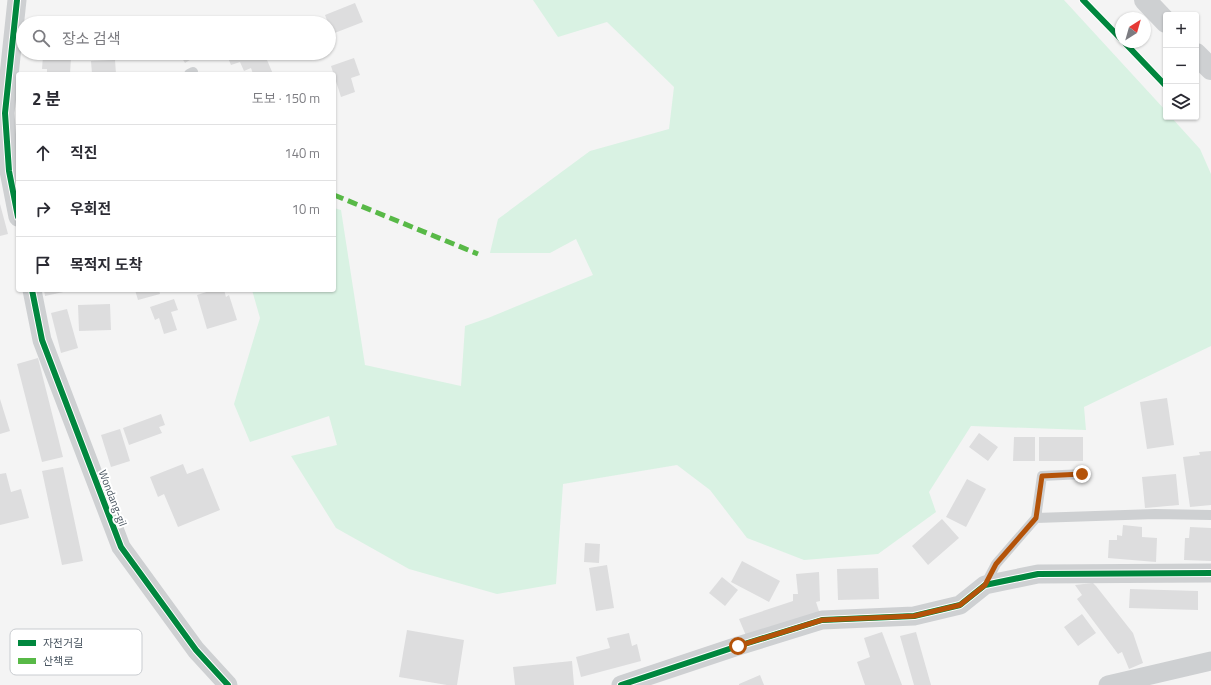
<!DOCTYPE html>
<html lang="ko">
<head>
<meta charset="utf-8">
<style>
  :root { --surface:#fff; --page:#f7f7f7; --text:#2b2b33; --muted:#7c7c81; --line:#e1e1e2 }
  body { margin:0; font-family:"Titillium Web","Noto Sans KR",sans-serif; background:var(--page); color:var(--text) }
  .controls { position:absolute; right:12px; top:12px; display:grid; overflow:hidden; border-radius:4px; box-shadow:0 1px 3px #0004 }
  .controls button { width:36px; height:36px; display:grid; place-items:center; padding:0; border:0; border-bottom:1px solid var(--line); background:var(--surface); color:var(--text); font:20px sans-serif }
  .compass { position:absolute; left:1115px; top:12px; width:36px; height:36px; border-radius:50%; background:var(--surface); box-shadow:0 1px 3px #0004; rotate:37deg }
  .stop { position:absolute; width:12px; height:12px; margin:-9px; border:3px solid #b45309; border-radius:50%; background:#fff }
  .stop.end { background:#b45309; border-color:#fff; box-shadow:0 1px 4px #0008 }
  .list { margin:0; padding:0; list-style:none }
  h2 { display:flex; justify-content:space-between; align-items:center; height:52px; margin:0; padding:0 16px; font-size:17px }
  h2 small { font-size:13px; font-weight:400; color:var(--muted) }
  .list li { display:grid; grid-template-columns:26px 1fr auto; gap:12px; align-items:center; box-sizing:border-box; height:56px; padding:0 16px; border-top:1px solid var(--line) }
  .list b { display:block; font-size:15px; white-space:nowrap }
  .list em { font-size:13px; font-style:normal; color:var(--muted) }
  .icon { flex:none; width:22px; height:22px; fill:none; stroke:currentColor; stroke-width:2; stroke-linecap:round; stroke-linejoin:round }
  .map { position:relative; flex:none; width:1211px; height:685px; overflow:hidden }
  .search { position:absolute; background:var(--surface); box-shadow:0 1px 3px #0004; left:16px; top:16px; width:320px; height:44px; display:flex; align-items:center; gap:10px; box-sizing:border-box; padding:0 14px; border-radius:22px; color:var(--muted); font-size:15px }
  .panel { position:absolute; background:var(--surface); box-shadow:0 1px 3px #0004; left:16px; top:72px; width:320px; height:220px; border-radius:4px }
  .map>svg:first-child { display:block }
</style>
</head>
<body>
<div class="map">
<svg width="1211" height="685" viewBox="0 0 1211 685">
  <rect width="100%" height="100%" fill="#f4f4f4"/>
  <path fill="#d9f2e3" d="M533 0H1064L1166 111V117H1171L1200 149 1211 174V346L1084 407 1086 430 971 426 929 492 936 512 878 554 804 560 747 538 710 490 677 465 563 484 556 584 497 594 409 569 336 528 291 456 337 445 329 416 250 442 234 404 260 318 252 290H334V208L341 210 365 365 461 386 465 326 488 318 593 275 576 239 550 253H490L498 219 590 151 669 129 674 87 607 22 558 37Z"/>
  <path fill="#ddddde" d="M355 3 363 22 332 34 329 23H328L325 15Z
    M179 53H201L185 63Z
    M226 53H264L273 74H253L251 68 244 71 240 62 231 65Z
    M43 56 71 58 70 74H47V69H42Z
    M354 58 360 75 351 78 355 92 341 97 331 66Z
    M115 60 116 74H92L91 61Z
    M0 204 8 234 0 236Z
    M44 290H68V291L45 296Z
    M135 290H159L160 294 138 300Z
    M213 290H224L226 297 229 295 237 320 207 329 197 295Z
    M174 299 178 310 171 312 177 330 164 334 159 318 155 320 150 307Z
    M110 304 111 330 79 331 78 305Z
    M67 309 78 348 61 353 51 313Z
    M38 358 63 457 42 462 17 364Z
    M1167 398 1174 445 1147 449 1140 402Z
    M0 399 10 431 0 434Z
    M161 414 165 425 159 427 162 433 129 445 123 428Z
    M120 429 130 461 111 467 101 435Z
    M979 433 998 447 988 461 969 447Z
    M1014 437H1035V461H1013Z
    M1039 437H1083V461H1039Z
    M1211 451V505L1190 507 1183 457 1200 455 1199 452Z
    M183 464 187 474 203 468 220 510 178 527 164 494 158 497 150 477Z
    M63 467 83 561 62 565 42 471Z
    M6 473 11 492 21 489 29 518 0 525V474Z
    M1176 474 1179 505 1145 508 1142 477Z
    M967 479 986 489 966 527 946 517Z
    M942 519 959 538 928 565 912 546Z
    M1123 525 1142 527V537L1157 538 1156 562 1108 558 1109 540H1117V535L1122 536Z
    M1190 527 1211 528V561L1184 560 1185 538H1189Z
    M585 543 600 544 599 563 584 562Z
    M742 561 780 581 769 602 731 582Z
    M607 565 614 608 596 611 589 568Z
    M878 568 879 599 838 600 837 569Z
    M819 572 820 601 816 602 820 614 747 638 739 619 793 601V594H798L796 574Z
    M722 577 738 590 725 606 709 593Z
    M1093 583 1096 586 1133 633 1143 663 1129 669 1122 652 1118 654 1077 599 1082 595 1075 585Z
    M1130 589 1198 591V610L1129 608Z
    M1082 614 1096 633 1078 646 1064 627Z
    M407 630 464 640 457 685H447L399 677Z
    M882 632 902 685H865L857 662 870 657 864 638Z
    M916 632 931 685H914L900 636Z
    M629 633 632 646 637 644 641 661 581 677 576 657 610 648 607 638Z
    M572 661 574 685H515L513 667Z
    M760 675 764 685H739V684Z"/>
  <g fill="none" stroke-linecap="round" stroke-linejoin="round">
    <path stroke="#ced0d2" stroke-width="10" d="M189 74 193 72
      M1036 518 1042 476 1083 474
      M985 585 996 564 1036 518 1155 514 1211 515"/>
    <path stroke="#ced0d2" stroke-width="19" d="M17 0 5 113 9 171 18 217
      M32 290 42 340 121 547 196 650 228 685
      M621 685 738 646 822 620 914 616 960 605 985 585 1038 574 1211 573
      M1108 685 1211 661"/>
    <path stroke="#ced0d2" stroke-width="22" d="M1145 0 1166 22
      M1196 54 1211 69"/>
    <path stroke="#58b947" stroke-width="5" stroke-dasharray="10 5" stroke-linecap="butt" d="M334 195 478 254"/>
    <g stroke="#fff" stroke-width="8">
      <path id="cycleway" d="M17 0 5 113 9 171 18 217
        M1083 0 1121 39
        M1124 42 1166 86
        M32 290 42 340 121 547 196 650 228 685
        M621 685 738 646 822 620 914 616 960 605 985 585 1038 574 1211 573"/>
    </g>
    <use href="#cycleway" stroke="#00873e" stroke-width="6"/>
  </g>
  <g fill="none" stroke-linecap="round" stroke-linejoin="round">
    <path stroke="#b45309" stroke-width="5" d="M738 646 822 620 914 616 960 605 985 585 996 564 1036 518 1042 476 1082 474"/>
  </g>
  <g text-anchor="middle" stroke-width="4" stroke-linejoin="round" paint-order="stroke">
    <g font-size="11" fill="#4a5661" stroke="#fff">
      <text transform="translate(113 498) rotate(69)" y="4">Wondang-gil</text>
    </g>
  </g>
  <rect x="10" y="629" width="132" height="46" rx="6" fill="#fff" stroke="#c9ccd0" stroke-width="1"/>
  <rect x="18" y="640" width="18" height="6" fill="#00873e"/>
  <rect x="18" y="658" width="18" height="6" fill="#58b947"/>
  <g font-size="11" fill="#4a5661">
    <text x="43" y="647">자전거길</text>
    <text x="43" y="665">산책로</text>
  </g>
</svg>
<div class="controls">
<button>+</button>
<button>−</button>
<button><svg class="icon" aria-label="layers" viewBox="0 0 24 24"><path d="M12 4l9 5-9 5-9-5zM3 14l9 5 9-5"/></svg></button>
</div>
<svg class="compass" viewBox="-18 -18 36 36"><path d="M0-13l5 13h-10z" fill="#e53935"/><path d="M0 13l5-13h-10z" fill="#7c7c81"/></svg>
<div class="stop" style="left:738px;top:646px"></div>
<div class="stop end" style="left:1082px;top:474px"></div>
<div class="search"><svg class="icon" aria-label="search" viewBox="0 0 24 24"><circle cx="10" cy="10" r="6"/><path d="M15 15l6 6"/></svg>장소 검색</div>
<section class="panel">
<h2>2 분<small>도보 · 150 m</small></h2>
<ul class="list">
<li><svg class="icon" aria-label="ahead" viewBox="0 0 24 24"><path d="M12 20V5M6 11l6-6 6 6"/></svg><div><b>직진</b></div><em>140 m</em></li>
<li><svg class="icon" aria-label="right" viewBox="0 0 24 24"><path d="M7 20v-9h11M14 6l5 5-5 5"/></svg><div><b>우회전</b></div><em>10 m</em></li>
<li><svg class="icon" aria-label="arrive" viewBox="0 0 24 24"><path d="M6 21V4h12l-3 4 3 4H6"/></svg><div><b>목적지 도착</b></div></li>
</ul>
</section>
</div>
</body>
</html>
